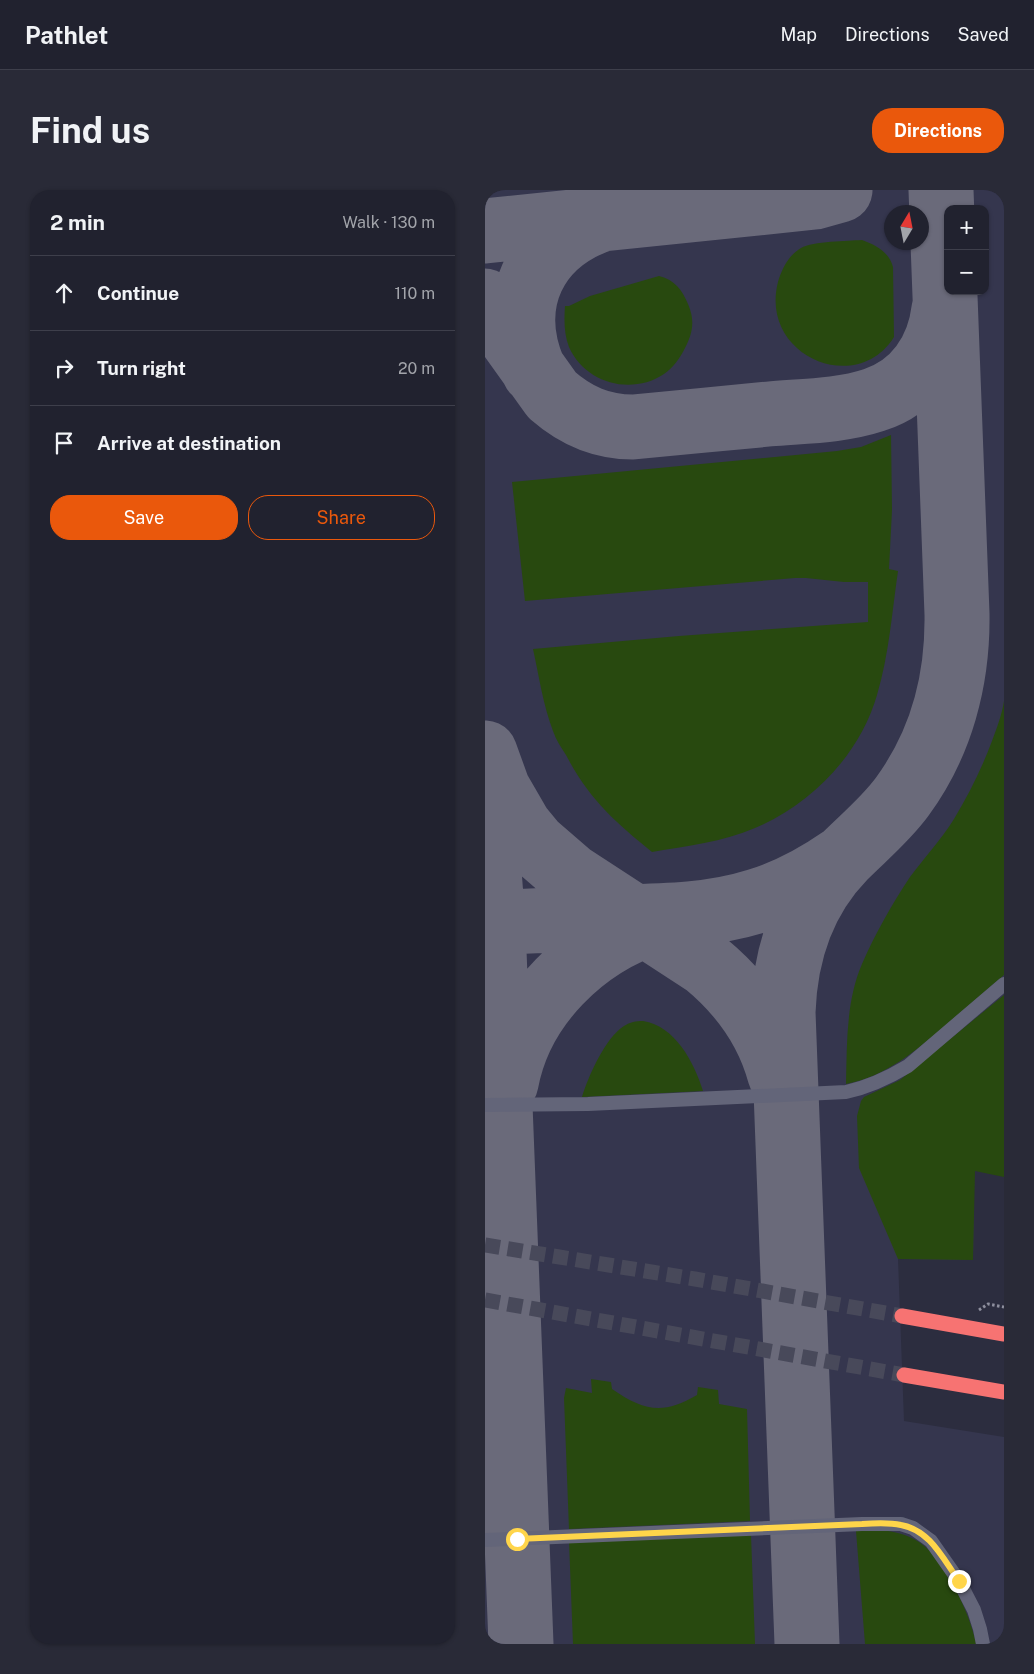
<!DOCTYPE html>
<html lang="en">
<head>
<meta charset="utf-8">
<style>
  :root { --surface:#21222f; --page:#292a37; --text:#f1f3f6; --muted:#a2a4aa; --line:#3e3f4b; --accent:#ea580c }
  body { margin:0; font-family:"Public Sans",sans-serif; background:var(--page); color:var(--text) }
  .controls { position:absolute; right:15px; top:15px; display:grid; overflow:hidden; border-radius:10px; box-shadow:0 1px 4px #0004 }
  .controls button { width:45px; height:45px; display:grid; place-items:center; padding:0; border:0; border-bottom:1px solid var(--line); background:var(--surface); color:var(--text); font:25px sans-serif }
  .compass { position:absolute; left:399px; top:15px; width:45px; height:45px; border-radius:50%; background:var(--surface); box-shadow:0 1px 4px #0004; rotate:10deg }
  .stop { position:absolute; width:15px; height:15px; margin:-11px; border:4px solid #ffd54a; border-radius:50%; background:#fff }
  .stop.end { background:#ffd54a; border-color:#fff; box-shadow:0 1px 5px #0008 }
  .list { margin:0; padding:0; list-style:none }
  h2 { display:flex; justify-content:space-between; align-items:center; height:65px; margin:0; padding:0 20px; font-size:21px }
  h2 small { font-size:16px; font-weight:400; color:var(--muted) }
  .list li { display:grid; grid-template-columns:32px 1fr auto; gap:15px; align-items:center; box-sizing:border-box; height:75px; padding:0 20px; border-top:1px solid var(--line) }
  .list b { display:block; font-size:19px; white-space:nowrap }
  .list em { font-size:16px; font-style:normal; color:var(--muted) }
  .actions { display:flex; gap:10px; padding:15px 20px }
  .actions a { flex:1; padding:11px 0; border:1px solid var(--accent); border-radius:20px; text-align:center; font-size:18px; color:var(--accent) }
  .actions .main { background:var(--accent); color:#fff }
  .icon { flex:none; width:28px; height:28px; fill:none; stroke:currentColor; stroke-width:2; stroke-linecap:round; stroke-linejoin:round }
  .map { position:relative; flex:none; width:519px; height:1454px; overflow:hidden; border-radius:20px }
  header { display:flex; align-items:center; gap:30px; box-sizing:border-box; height:70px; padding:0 25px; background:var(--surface); border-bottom:1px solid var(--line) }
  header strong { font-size:24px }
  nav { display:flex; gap:28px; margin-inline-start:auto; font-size:18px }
  .intro { display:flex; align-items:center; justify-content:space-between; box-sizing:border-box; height:120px; padding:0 30px }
  h1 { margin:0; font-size:35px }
  .button { padding:12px 22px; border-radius:20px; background:var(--accent); color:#fff; font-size:18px; font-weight:700 }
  main { display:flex; gap:30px; padding:0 30px }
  aside { flex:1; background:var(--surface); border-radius:20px; box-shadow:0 1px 4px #0004 }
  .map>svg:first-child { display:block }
</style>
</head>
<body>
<header>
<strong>Pathlet</strong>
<nav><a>Map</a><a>Directions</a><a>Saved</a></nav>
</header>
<div class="intro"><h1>Find us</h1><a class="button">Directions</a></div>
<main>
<aside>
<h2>2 min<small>Walk · 130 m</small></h2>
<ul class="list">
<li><svg class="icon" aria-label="ahead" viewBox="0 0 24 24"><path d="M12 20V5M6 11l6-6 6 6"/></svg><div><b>Continue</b></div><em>110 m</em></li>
<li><svg class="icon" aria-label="right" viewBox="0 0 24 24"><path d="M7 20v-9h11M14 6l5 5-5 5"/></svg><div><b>Turn right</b></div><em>20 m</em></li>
<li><svg class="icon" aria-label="arrive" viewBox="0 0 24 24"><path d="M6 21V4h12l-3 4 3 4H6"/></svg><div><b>Arrive at destination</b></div></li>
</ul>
<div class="actions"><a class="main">Save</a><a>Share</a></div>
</aside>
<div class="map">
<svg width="519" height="1454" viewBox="0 0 519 1454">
  <rect width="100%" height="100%" fill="#2c2d3f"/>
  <path fill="#35364e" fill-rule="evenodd" d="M0 0H519V850L491 883 488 1070 413 1069 419 1231 519 1247V1454H0ZM463 19H500V101H463ZM407 22H437V52H407Z"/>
  <path fill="#28490f" d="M377 50C391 55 404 62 408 77L409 147C372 207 274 166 293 92 297 78 304 65 316 58 328 51 363 51 377 50Z
    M174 86C190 90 197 100 203 114 210 130 208 143 200 158 195 168 188 178 179 184 146 206 100 193 84 157 79 144 79 130 80 116H84L105 106Z
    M406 245 407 320 404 379 413 381C407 422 404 465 392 505 375 564 327 614 270 638 238 652 201 656 167 662 129 631 104 609 81 565 76 557 71 550 68 541 58 515 54 486 48 459L194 446 383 432V392H359L321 388H310L40 411 27 292 352 261 376 257Z
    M519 511V785C500 801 482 817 463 833 432 860 402 886 361 894 362 853 361 811 377 774 390 744 407 714 425 687 439 668 456 650 469 629 484 604 497 578 507 551 512 538 517 524 519 511Z
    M519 805V987L490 981 488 1070 413 1069 374 978 372 926 376 911 379 907 415 890Z
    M158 831C190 836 209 872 218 901L97 907C103 887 120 848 139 836 145 832 151 831 158 831Z
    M106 1189 126 1192 127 1199C159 1221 178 1225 212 1205L213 1197 233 1200 234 1214 262 1219 265 1331 84 1339 79 1208 81 1198 107 1203Z
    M394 1340C408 1341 422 1344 434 1352 459 1368 486 1425 491 1454H380L371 1341Z
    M266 1345 270 1454H88L84 1351Z"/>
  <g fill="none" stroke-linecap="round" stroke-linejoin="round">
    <path stroke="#6a6a7a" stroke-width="65" d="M0 41 330 7 355 0
      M0 111 67 205C91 226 116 237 148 237 193 233 239 228 284 224 318 221 356 221 389 210 430 197 454 161 459 119
      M49 181C20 113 49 51 120 28
      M0 563 13 599 35 637 49 654 86 686 221 774C256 803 283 840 295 885
      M0 626 8 735 36 1454
      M0 733C45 731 91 729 136 727 182 726 228 725 272 711 302 702 330 687 356 669
      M21 893C35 816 99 754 172 731
      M322 1454 298 822C300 765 318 709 359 667 379 647 400 630 417 607 456 554 473 490 472 424L456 0"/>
    <path stroke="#48495a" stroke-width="15" stroke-dasharray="15 8" stroke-linecap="butt" d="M0 1055 210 1089 417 1126
      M0 1110 419 1185"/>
    <path stroke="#8e8f9e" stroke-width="3" stroke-dasharray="2.5 2.5" stroke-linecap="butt" d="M494 1120 503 1114 519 1117"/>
    <path stroke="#636579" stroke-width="14" d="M0 915 103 914 361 902C384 897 403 888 423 876L519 794
      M0 1350 377 1334H416L428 1338 446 1351 474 1391 489 1420 495 1439 498 1454"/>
    <path stroke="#f77372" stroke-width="15" d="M417 1126 519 1144
      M419 1185 519 1202"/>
  </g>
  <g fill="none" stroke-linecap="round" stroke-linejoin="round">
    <path stroke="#ffd54a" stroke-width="6" d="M32 1349 377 1334C390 1333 403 1332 416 1335 445 1340 458 1369 474 1391"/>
  </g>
</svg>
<div class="controls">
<button>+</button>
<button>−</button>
</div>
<svg class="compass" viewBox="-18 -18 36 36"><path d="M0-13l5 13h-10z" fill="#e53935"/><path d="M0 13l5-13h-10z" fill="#a2a4aa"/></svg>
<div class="stop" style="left:32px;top:1349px"></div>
<div class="stop end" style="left:474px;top:1391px"></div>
</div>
</main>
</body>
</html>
